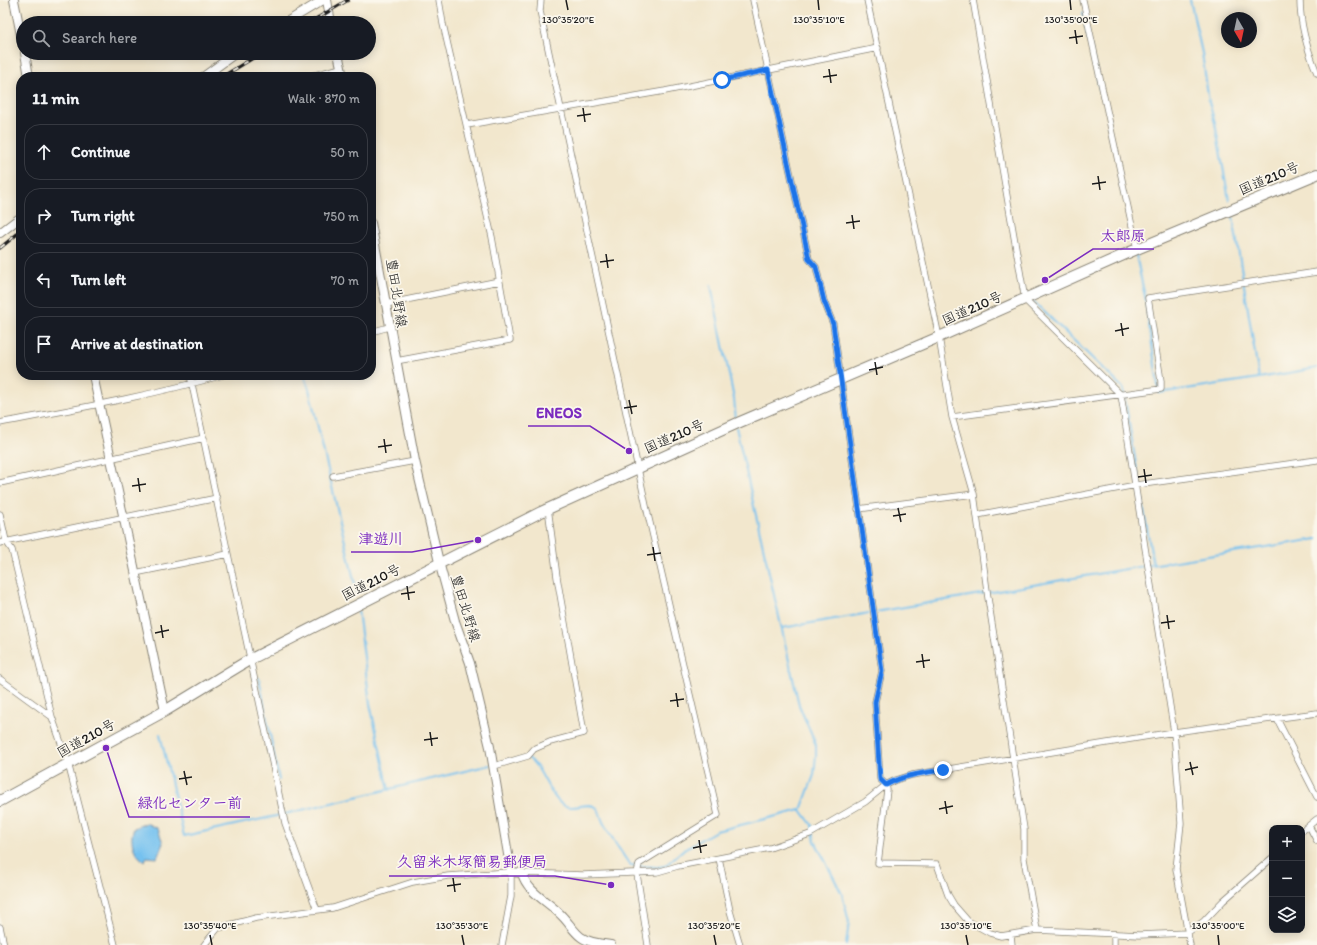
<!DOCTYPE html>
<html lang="en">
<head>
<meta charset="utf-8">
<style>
  :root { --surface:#171b24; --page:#20242c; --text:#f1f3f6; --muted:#9ea1a6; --line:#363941 }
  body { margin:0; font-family:Itim,"Klee One",sans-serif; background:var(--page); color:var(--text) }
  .controls { position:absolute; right:12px; bottom:12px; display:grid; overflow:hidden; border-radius:8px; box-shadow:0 2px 10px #0003 }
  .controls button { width:36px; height:36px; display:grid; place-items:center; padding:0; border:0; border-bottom:1px solid var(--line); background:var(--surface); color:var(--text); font:20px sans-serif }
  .compass { position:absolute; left:1221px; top:12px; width:36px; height:36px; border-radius:50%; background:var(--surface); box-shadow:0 2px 10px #0003; rotate:171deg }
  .stop { position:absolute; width:12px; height:12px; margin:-9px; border:3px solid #1a73e8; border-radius:50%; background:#fff }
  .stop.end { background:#1a73e8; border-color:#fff; box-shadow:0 1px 4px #0008 }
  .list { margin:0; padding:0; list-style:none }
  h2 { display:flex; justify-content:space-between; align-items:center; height:52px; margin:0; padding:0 16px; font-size:17px }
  h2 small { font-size:13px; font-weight:400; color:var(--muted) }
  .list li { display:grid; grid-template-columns:26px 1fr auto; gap:12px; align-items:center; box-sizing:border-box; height:56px; margin:0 8px 8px; padding:0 8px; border:1px solid var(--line); border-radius:16px }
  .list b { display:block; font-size:15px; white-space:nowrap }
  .list em { font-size:13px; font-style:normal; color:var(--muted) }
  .icon { flex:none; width:22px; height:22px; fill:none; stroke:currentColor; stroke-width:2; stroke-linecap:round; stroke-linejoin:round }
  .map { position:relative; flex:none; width:1317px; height:945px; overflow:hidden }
  .search { position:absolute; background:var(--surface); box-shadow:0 2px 10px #0003; left:16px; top:16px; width:360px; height:44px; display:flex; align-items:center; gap:10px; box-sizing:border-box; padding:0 14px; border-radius:22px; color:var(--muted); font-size:15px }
  .panel { position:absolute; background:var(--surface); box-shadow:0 2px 10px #0003; left:16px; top:72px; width:360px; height:308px; border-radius:16px }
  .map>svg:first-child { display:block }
</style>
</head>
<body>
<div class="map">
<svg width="1317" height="945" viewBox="0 0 1317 945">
  <rect width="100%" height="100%" fill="#fbf7ec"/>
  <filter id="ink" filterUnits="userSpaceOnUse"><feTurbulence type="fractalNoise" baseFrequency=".025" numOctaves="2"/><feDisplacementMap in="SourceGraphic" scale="8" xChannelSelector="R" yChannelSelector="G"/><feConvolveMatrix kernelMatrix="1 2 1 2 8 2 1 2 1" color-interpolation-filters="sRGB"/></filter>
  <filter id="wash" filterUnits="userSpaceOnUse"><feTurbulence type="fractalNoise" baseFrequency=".012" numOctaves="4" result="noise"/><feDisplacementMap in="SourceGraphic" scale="16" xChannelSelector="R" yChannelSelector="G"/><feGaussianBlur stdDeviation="0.9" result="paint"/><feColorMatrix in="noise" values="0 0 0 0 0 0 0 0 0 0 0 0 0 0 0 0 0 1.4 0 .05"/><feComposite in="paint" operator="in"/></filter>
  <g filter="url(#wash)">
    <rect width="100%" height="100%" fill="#f2e7cd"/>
    <path fill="#75c1ef" stroke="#486e86" d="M146 823 158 829 163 843 157 858 147 857 144 861C133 853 129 840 134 828Z"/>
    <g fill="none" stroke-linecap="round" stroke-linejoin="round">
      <path stroke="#75c1ef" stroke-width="2" d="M1190 0 1202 53 1209 102 1215 123 1229 200
        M1083 13 1100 90
        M1233 217 1259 378 1317 368
        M1136 255 1145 297 1159 393 1259 378
        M711 286 734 399 736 420
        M1033 301 1123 388 1153 564
        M304 375 309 389 357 593
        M358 610 370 704 389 790
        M782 628 1144 566 1317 539
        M259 678 279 780
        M160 734 184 836 285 814 490 765
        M527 757C542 767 546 789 559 802 572 814 585 800 596 807 600 810 601 819 604 824 612 838 620 851 630 865L657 867 665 866 684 849 716 831 801 810 814 775 816 755V745L799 705 736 427
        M801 810 812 825 815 841 842 894 849 922 846 945"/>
    </g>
  </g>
  <g filter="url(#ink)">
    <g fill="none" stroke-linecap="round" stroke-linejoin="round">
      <g stroke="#878274" stroke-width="7">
        <path id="street" d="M541 0 540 11 646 506 718 815 639 864 637 874 648 945
          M753 0 809 259 816 267 824 301 833 324 882 671 875 702 880 779 886 785 887 790 878 863 937 864 948 895 954 905 968 921 990 933 1001 936 1037 930 1139 935 1187 933 1204 921 1223 901 1272 858
          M867 0 939 337 952 417 974 494 988 598 1024 829V859L1037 930
          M973 0 1025 300 1121 395 1174 732 1181 823 1176 869 1190 945
          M1083 0 1137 249
          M1300 0C1300 26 1307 49 1317 73
          M307 77 341 68
          M467 125 665 91 878 48
          M386 304 499 281
          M371 332 389 327
          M396 361 510 340 492 237 443 24 439 0
          M190 375 285 823 317 910
          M952 417 1161 389V381L1148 298 1317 272
          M0 423C75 409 150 396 223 375
          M333 476 415 461
          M0 483 204 438
          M858 509 974 494
          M0 514 6 541 12 550 52 717 68 763 115 945
          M977 515 1136 485 1317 460
          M0 543 217 498
          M135 573 228 554
          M0 679 52 717
          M1277 719 1317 797
          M494 766 528 756 534 749 550 742 584 733 557 577 548 508
          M1309 826 1317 841
          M1302 831 1317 819
          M719 858 730 911 740 945
          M522 873 583 875 657 872 678 866 770 848 810 834 865 802 886 785 896 780 912 775 1174 732 1317 713
          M0 927 4 945
          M1011 936 1012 945
          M204 945 218 928 256 918 333 908 413 882 448 876 511 872V896L502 945
          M1114 945V934"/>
      </g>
      <g stroke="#878274" stroke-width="10">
        <path id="secondary" d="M14 0 23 45
          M327 0 331 23
          M285 23 323 0
          M25 53 29 77
          M338 53 343 77
          M203 77 236 53
          M371 223 415 461 439 562 455 621 470 663 490 747 511 872 522 873C527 893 550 902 563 917 569 923 574 932 581 937 589 943 602 944 611 945
          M0 233 21 217
          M93 375 165 711"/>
      </g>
      <g stroke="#878274" stroke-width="12">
        <path id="highway" d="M0 801 165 711 249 660 541 512 740 422 939 337 1137 249 1317 174"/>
      </g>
      <use href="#street" stroke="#fff" stroke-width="5.5"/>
      <use href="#secondary" stroke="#fff" stroke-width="8"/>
      <use href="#highway" stroke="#fff" stroke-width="10"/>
      <g stroke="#1c1c1c" stroke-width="3.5">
        <path id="rail" d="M309 23 348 0
          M222 77 261 53
          M0 248 21 231"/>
      </g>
      <use href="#rail" stroke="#fbf7ec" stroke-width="2" stroke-dasharray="6" stroke-linecap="butt"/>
    </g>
  </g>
  <g fill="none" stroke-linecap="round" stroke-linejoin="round" filter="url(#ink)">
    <path stroke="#1a73e8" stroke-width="5" d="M722 80 768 70 809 259 816 267 824 301 833 324 882 671 875 702 880 779 886 785C904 775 923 773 943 770"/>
  </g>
  <path fill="none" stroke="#1c1c1c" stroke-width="1.5" d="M566 0 568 10M818 0 819 10M1070 0 1071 10M1075 30 1077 44M1069 38 1083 36M829 69 831 83M823 77 837 75M583 108 585 122M577 116 591 114M1098 176 1100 190M1092 184 1106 182M852 215 854 229M846 223 860 221M606 254 608 268M600 262 614 260M1121 323 1123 336M1115 331 1129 328M875 362 877 375M869 370 883 367M629 400 632 414M624 408 637 406M384 439 386 453M378 447 392 445M1144 469 1146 483M1138 477 1152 475M138 478 140 492M132 486 146 484M898 508 901 522M893 516 906 514M653 547 655 561M647 555 661 553M407 586 409 600M401 594 415 592M1167 615 1169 629M1161 623 1175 621M161 625 163 638M155 633 169 630M922 654 924 668M916 662 930 660M676 693 678 707M670 701 684 699M430 732 432 746M424 740 438 738M1190 762 1193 775M1185 770 1198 767M184 771 187 785M179 779 192 777M945 801 947 814M939 809 953 806M699 840 701 853M693 848 707 845M453 878 455 892M447 886 461 884M210 935 212 945M462 935 464 945M714 935 716 945M966 935 968 945M1218 935 1219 945"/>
  <g text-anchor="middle" stroke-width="3.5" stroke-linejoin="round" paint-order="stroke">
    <g font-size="14" fill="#1c1c1c" stroke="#fbf7ec">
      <text transform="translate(1269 178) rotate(-23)" y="5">国道210号</text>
      <text transform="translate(397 293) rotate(81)" y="5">豊田北野線</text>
      <text transform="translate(972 308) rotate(-24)" y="5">国道210号</text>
      <text transform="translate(674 436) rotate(-24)" y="5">国道210号</text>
      <text transform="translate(371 582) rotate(-27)" y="5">国道210号</text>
      <text transform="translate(466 608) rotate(73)" y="5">豊田北野線</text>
      <text transform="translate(86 738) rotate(-29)" y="5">国道210号</text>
    </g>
  </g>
  <g font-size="10" text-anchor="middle" fill="#1c1c1c" stroke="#fbf7ec" stroke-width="3.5" stroke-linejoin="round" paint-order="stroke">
    <text x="568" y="23">130°35'20"E</text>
    <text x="819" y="23">130°35'10"E</text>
    <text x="1071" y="23">130°35'00"E</text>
    <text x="210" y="929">130°35'40"E</text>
    <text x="462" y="929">130°35'30"E</text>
    <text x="714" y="929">130°35'20"E</text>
    <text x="966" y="929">130°35'10"E</text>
    <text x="1218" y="929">130°35'00"E</text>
  </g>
  <path fill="none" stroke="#7b2cbf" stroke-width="1.5" d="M1045 280L1093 249H1154M629 451L590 426H528M478 540L412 552H351M106 748L129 817H250M611 885L555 876H389"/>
  <g fill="#7b2cbf" stroke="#fbf7ec" stroke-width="1.5">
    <circle cx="1045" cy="280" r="4"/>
    <circle cx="629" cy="451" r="4"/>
    <circle cx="478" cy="540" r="4"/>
    <circle cx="106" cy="748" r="4"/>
    <circle cx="611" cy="885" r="4"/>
  </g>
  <g font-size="15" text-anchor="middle" font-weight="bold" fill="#7b2cbf" stroke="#fbf7ec" stroke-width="3.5" stroke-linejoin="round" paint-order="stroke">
    <text x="1123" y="241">太郎原</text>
    <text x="559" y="418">ENEOS</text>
    <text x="381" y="544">津遊川</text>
    <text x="190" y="808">緑化センター前</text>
    <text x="472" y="867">久留米木塚簡易郵便局</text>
  </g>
</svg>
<div class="controls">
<button>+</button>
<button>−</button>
<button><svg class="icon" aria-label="layers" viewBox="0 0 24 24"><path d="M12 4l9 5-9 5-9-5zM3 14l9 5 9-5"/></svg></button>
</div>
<svg class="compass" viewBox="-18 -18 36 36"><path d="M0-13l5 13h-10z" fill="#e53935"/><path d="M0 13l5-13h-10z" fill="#9ea1a6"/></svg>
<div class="stop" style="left:722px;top:80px"></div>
<div class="stop end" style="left:943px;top:770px"></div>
<div class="search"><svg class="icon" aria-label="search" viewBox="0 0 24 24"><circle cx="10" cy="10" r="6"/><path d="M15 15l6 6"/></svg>Search here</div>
<section class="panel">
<h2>11 min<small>Walk · 870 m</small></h2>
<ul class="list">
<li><svg class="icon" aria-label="ahead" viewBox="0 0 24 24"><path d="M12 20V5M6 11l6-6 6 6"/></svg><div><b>Continue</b></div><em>50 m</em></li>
<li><svg class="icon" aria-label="right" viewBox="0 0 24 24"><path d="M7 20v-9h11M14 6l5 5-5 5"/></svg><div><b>Turn right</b></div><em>750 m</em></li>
<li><svg class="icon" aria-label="left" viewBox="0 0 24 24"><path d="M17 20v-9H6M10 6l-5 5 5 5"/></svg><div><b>Turn left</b></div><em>70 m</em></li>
<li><svg class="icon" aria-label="arrive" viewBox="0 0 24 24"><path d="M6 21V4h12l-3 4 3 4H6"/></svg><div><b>Arrive at destination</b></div></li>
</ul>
</section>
</div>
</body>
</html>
